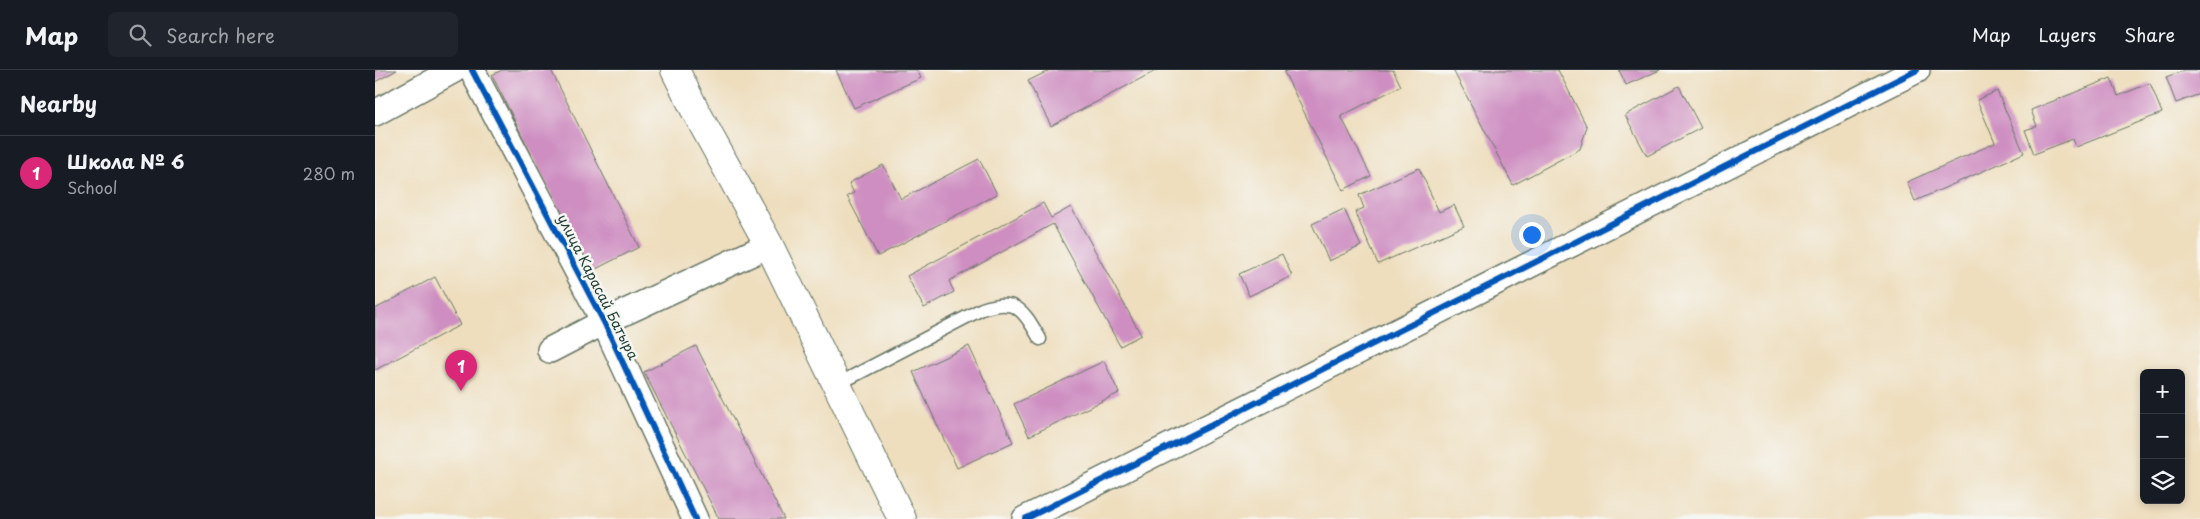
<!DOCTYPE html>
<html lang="en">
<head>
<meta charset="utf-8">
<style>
  :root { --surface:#171b24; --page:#20242c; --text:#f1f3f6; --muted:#9ea1a6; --line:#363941; --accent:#db2777 }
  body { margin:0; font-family:"Playpen Sans",sans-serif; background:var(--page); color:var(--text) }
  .controls { position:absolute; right:15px; bottom:15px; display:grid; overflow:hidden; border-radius:8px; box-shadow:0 2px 8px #0003 }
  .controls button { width:45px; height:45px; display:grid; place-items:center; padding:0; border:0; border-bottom:1px solid var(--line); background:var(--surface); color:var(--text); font:25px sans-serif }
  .you { position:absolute; left:1156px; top:164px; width:18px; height:18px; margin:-12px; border:4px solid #fff; border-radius:50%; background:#1a73e8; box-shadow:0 0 0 8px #1a73e833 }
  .badge { display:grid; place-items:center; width:32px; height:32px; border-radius:50%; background:var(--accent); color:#fff; font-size:16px; font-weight:700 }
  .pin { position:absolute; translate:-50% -41px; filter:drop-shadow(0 1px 2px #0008) }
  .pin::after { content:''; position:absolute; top:26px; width:18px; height:15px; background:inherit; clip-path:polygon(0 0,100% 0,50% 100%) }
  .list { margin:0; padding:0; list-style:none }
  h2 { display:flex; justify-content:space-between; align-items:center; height:65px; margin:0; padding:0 20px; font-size:21px }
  h2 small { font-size:16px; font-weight:400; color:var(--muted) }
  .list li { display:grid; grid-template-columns:32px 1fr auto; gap:15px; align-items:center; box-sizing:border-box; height:75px; padding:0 20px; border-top:1px solid var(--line) }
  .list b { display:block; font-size:19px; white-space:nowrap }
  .list p { margin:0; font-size:16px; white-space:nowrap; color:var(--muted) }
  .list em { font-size:16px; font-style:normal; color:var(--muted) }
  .icon { flex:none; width:28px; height:28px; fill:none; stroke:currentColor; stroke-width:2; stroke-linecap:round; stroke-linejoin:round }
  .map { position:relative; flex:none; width:1825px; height:449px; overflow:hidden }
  header { display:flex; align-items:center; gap:30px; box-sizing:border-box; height:70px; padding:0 25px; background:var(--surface); border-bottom:1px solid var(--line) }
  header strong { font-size:24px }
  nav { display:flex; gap:28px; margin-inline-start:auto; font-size:18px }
  .search { width:350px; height:45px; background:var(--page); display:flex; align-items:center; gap:12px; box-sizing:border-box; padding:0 18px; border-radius:8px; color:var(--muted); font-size:19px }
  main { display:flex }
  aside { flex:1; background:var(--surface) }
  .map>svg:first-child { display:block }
</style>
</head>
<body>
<header>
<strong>Map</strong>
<div class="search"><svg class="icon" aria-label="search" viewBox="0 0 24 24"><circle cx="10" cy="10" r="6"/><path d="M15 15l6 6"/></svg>Search here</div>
<nav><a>Map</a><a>Layers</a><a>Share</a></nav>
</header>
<main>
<aside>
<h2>Nearby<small></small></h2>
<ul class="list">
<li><span class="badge">1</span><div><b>Школа № 6</b><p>School</p></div><em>280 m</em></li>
</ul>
</aside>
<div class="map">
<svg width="1825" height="449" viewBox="0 0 1825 449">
  <rect width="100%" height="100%" fill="#f6f6f2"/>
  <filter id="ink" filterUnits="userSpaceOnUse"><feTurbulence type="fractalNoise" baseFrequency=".02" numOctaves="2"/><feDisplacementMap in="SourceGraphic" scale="10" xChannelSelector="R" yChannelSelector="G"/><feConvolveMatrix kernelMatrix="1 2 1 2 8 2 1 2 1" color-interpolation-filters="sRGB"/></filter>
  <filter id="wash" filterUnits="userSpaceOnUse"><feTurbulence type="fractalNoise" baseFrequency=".0096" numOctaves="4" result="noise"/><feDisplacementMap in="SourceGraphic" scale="20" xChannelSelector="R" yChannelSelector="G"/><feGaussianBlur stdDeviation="1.12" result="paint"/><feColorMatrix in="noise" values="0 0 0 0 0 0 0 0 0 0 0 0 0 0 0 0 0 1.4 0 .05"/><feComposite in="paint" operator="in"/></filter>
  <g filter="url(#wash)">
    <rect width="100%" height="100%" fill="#eedebe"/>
    <g id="blocks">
      <path fill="#ce8ec1" d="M0 0H22L0 12Z
        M127 0H176L264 177 215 202 117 5Z
        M461 0H542L546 8 479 38Z
        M675 0H782L676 56 653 11Z
        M914 0H1018L1026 16 966 46 996 106 968 120 909 2Z
        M1078 0H1183L1212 57 1205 79 1138 115Z
        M1244 0H1285L1251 15Z
        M1810 0H1825V24L1801 33 1791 7Z
        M1736 8 1743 26 1775 13 1787 43 1701 77 1698 69 1659 84 1650 60 1662 56 1656 40Z
        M1304 16 1326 58 1272 86 1250 45Z
        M1622 21 1649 83 1540 131 1532 112 1620 73 1602 30Z
        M604 89 622 124 503 186 472 126 479 123 474 113 508 95 526 129Z
        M1044 98 1064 142 1079 135 1089 156 1003 194 980 142 989 138 984 125Z
        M668 133 676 148 696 137 766 265 745 276 678 154 574 211 579 222 549 238 532 206Z
        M969 139 986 176 954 191 937 154Z
        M907 184 917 206 874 226 864 204Z
        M60 207 85 255 0 300V239Z
        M321 276 409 449H344L269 302Z
        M594 276 638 372 582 398 538 302Z
        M729 291 744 323 654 366 639 334Z"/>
    </g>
  </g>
  <g filter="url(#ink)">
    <use href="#blocks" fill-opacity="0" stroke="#677564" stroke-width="1"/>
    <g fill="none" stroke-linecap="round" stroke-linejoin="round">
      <g stroke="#677564" stroke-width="15">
        <path id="lane" d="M461 315 607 239C642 227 648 240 665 269"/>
      </g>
      <g stroke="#677564" stroke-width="28">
        <path id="street" d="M97 0 229 252 320 449
          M0 43 79 0
          M175 280 229 252 394 175
          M650 449 1542 0"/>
      </g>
      <g stroke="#677564" stroke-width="30">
        <path id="secondary" d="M300 0 319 38 394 175 527 449"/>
      </g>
      <use href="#lane" stroke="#fff" stroke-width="12"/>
      <use href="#street" stroke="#fff" stroke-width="25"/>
      <use href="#secondary" stroke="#fff" stroke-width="28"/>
      <g stroke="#f6f6f2" stroke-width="9">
        <path id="cycleway" d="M97 0 229 252 320 449
          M650 449 1542 0"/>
      </g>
      <use href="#cycleway" stroke="#0057b8" stroke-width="6"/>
    </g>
  </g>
  <g text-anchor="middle" stroke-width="5" stroke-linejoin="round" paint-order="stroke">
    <g font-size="14" fill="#1f3d34" stroke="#f6f6f2">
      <text transform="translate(223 217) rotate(63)" y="5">улица Карасай Батыра</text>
    </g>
  </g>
</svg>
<div class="controls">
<button>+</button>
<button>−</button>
<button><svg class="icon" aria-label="layers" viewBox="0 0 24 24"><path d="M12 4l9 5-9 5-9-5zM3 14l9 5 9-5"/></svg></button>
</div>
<div class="you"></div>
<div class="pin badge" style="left:86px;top:321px">1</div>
</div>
</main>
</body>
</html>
